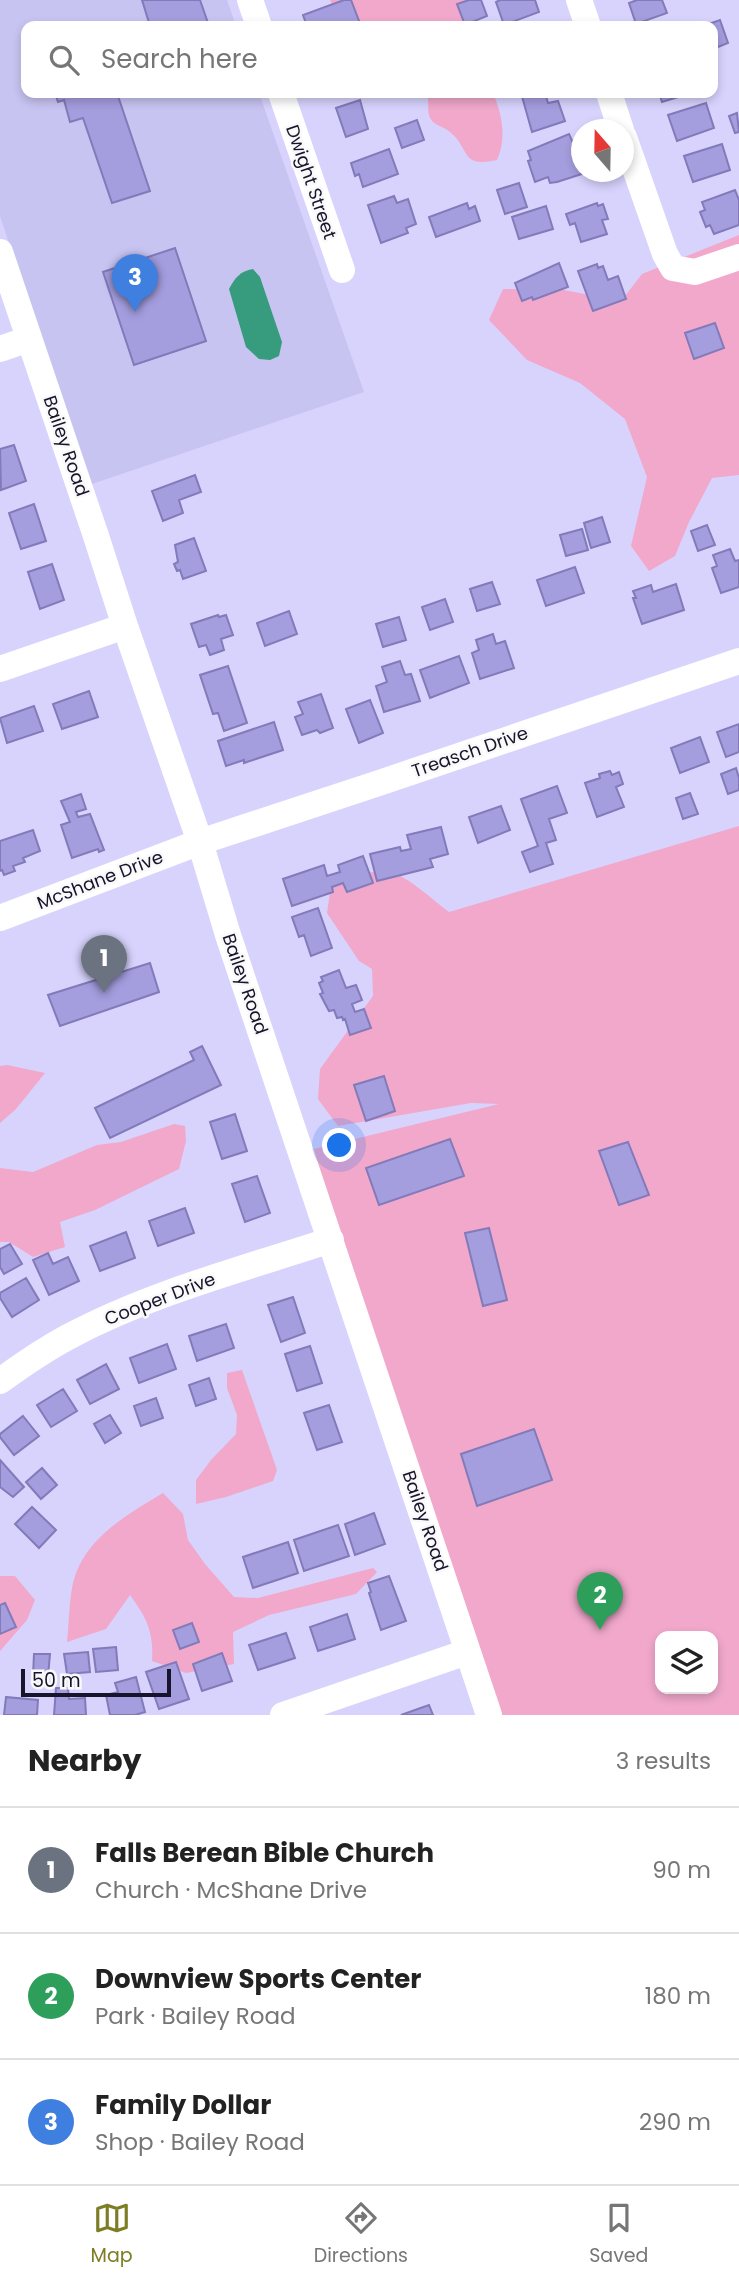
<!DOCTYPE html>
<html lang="en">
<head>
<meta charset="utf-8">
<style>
  :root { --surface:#fff; --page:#f6f6f6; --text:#222; --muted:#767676; --line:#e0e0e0; --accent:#7d7d26 }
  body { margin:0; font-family:Poppins,sans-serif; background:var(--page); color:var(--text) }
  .controls { position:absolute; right:21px; bottom:21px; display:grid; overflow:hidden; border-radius:14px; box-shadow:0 4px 10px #0003 }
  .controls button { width:63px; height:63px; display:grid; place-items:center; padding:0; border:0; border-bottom:2px solid var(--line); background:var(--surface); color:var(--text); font:35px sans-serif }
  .compass { position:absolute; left:571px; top:119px; width:63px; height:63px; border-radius:50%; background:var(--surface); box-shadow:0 4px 10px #0003; rotate:340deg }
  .scale { position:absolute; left:21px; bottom:18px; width:150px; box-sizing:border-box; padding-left:7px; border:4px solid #18142c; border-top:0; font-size:19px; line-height:24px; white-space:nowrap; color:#18142c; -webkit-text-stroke:5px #f9f9f9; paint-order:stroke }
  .you { position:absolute; left:340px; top:1146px; width:24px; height:24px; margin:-18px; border:5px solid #fff; border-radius:50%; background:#1a73e8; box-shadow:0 0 0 10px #1a73e833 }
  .badge { display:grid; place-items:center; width:46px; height:46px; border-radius:50%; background:var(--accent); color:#fff; font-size:23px; font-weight:700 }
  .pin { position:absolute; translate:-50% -58px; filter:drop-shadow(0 2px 4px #0008) }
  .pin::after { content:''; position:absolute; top:37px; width:24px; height:21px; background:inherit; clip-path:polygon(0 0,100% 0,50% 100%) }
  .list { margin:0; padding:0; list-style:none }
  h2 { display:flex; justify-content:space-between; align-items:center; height:91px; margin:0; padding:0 28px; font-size:30px }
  h2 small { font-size:23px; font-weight:400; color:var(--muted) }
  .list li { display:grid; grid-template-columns:46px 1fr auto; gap:21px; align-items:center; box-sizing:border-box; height:126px; padding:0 28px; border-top:2px solid var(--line) }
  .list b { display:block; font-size:26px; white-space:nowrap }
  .list p { margin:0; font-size:23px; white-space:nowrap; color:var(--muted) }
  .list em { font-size:23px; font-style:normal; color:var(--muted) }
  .icon { flex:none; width:38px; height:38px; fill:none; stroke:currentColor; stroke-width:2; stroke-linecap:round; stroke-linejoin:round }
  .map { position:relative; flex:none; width:739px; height:1715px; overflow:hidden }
  .search { position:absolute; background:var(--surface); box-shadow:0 4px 10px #0003; left:21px; right:21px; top:21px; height:77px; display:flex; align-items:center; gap:18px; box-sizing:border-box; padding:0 24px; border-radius:14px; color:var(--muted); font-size:26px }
  .sheet { height:469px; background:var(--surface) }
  nav { display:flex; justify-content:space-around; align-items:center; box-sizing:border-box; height:98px; border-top:2px solid var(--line); background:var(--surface); font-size:19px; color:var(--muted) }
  nav a { display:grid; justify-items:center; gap:4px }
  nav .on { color:var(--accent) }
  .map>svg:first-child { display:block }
</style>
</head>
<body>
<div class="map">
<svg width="739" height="1715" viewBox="0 0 739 1715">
  <rect width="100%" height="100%" fill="#d7d3fd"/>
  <path fill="#c8c4f2" d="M0 0H227L236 26H26V93H259L364 392 89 485 0 216Z"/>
  <path fill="#f1a8cb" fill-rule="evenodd" d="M330 0H468L477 26H344Z
    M426 93H493C502 114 507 138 497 160 459 168 471 149 450 132 442 125 432 126 429 115 427 107 430 101 426 93Z
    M739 235V475L712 478 689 522 675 556 649 571 631 546 647 477 625 419 580 383 527 360 489 320 503 289 564 290 621 301 642 274Z
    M739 826V1715H489L301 1152 499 1104 471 1103 338 1126 318 1099 320 1069 373 996 372 969 359 961 327 913 331 885C344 879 375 868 390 872 408 876 434 901 449 912ZM660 1636H713V1689H660Z
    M7 1065 45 1073 16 1109 0 1123V1066Z
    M174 1124 185 1126 186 1141 179 1169 95 1210 60 1222 65 1247 33 1257 9 1242H0V1168L33 1172 97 1145 121 1142Z
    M242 1370 277 1470 273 1481 226 1497 196 1504V1480L211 1460 236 1434 237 1415 227 1388V1373Z
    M163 1493 183 1514 188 1540 205 1564 234 1597 258 1598 373 1568 377 1572 356 1594 269 1615 233 1632 234 1664 186 1673 152 1661C154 1633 147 1618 130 1595L106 1629 67 1642C69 1624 69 1605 72 1588 81 1540 125 1516 163 1493Z
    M0 1576H15L35 1600 27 1620 0 1651Z"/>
  <path fill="#369c7d" d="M253 269 260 277 282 342 279 356 270 360 259 359 246 347 229 289C235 278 240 271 253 269Z"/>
  <path fill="#a49dde" stroke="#827ab9" stroke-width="2" d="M142 0H200L209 26H150Z
    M344 0H351L361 26H307L303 15Z
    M469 0H481L487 16 465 25 457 4Z
    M500 0H535L539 12 504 25 496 2Z
    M637 0H662L667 13 636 24 629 3Z
    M720 20 728 43 713 49V26H703Z
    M55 93H117L150 191 112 203 83 118 70 122 64 100 58 102Z
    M521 93H545L548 103 558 101 565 121 532 132Z
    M659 93H691L662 102Z
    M360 100 368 129 346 137 336 108Z
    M706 103 714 128 677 141 668 115Z
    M737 113 739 132 735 133 729 116Z
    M417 120 424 140 402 148 395 128Z
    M569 134 582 163V172L585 173 557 182 550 183 548 177 535 182 528 161 531 160 528 151Z
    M722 144 730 170 693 182 684 156Z
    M389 149 398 174 363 187 359 174 355 176 351 163Z
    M519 183 527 207 505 214 497 190Z
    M735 190 739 200V225L714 234 710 225 706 227 700 212 705 210 702 202Z
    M394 196 397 203 408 199 416 224 406 228 408 233 381 243 368 205Z
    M467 203 469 209 475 206 480 221 436 237 429 217Z
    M597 203 598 206 603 204 608 219 602 220 607 234 581 242 575 223 570 225 566 214Z
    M546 206 553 229 519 239 512 217Z
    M175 248 206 341 134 365 103 272Z
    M559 263 568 287 533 300 532 297 522 301 515 283Z
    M597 264 598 268 603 266 608 280 618 276 626 299 593 311 578 271Z
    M715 323 724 348 694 359 685 333Z
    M14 445 26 481 1 490 0 449Z
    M195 475 201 492 179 500 183 513 163 521 152 491Z
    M34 504 46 541 21 549 9 513Z
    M602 517 610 542 591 548 584 523Z
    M707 525 715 545 698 551 691 531Z
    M582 529 588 550 566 556 560 535Z
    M194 538 206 571 183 579 180 570 177 571 174 564 178 562 175 545Z
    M730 549 735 561 739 560V587L721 593 712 568 717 566 713 555Z
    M52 564 64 600 40 609 28 572Z
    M575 567 584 593 546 606 537 580Z
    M492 582 500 604 477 611 470 589Z
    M676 584 684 610 642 624 633 598H636L633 591 651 585 653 592Z
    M445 599 453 622 430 630 422 607Z
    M289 611 297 634 265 646 257 623Z
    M218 615 219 617 226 615 233 635 221 639 224 650 210 655 206 645 199 647 191 624Z
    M399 617 406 640 383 647 376 624Z
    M493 634 496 644 505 641 514 668 480 679 472 653 479 650 476 640Z
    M459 656 469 683 430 698 420 670Z
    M400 661 405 675 411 674 420 701 384 712 376 686 387 682 382 667Z
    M228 666 247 723 224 731 218 713 213 714 200 675Z
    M89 691 98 717 62 729 53 704Z
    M321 694 333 728 320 733 317 730 302 735 295 717 303 714 298 702Z
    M370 700 383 733 359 743 346 709Z
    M34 706 43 731 7 743 0 718Z
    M274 722 283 750 244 763V760L226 766 218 741Z
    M739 724V752L726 757 717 732Z
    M700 737 709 762 680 773 671 748Z
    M736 768 739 778V790L728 794 721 774Z
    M610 771 612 775 619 772 623 784 616 787 624 807 597 817 585 783 600 778 599 774Z
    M557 786 567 813 549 819 556 840 546 843 553 864 530 872 522 852 538 846 521 799Z
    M690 793 698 814 683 819 676 798Z
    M81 794 86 809 76 812 78 817 90 814 104 850 99 852 98 849 72 858 61 825 70 822 61 801Z
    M501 806 510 830 478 843 469 817Z
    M441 827 448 854 430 859 433 867 377 881 370 854 400 847 401 851 411 849 407 835Z
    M33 830 40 851 23 858 25 862 13 866 15 871 4 875 2 870 0 871V841Z
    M363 856 373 883 347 892 343 883 332 887 333 892 292 906 283 879 324 865 327 876 340 872 338 865Z
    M318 908 332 948 311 956 304 935 299 937 292 917Z
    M150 963 159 992 60 1026 48 995Z
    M339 970 346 988 356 985 362 1000 352 1004 355 1012 364 1009 371 1028 350 1035 345 1019 343 1020 342 1017 337 1018 334 1010 329 1011 320 994 323 993 319 983 323 981 321 977Z
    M202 1046 221 1085 110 1138 95 1108 194 1060 190 1052Z
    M384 1076 395 1111 366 1121 354 1085Z
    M235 1114 247 1151 222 1159 210 1122Z
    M450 1139 464 1176 379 1205 366 1168Z
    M628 1142 649 1195 619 1205 599 1151Z
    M257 1176 270 1213 245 1222 232 1184Z
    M185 1208 194 1233 158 1246 149 1221Z
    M489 1228 507 1300 483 1306 465 1233Z
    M126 1232 135 1258 100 1271 90 1246Z
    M10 1244 22 1264 4 1274 0 1267V1249Z
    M48 1253 53 1264 68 1257 79 1281 49 1295 33 1260Z
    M26 1278 39 1300 12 1317 0 1298V1293Z
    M293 1297 305 1333 281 1342 268 1305Z
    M226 1324 234 1348 197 1361 189 1336Z
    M167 1344 176 1369 139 1383 130 1358Z
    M310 1346 322 1383 297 1391 285 1354Z
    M106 1364 119 1389 90 1404 77 1380Z
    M209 1378 216 1399 196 1406 189 1385Z
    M63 1389 77 1411 51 1427 37 1405Z
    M156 1398 163 1418 141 1426 134 1406Z
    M329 1405 342 1442 317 1450 304 1413Z
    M110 1415 121 1433 105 1443 94 1424Z
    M23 1416 39 1436 14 1455 0 1437V1434Z
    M534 1429 552 1480 477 1506 461 1454Z
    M0 1460 24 1487 13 1497 0 1487Z
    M42 1468 57 1485 41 1499 26 1482Z
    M32 1507 56 1530 39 1548 15 1524Z
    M374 1513 385 1544 355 1555 345 1524Z
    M338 1525 349 1556 304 1571 294 1540Z
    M288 1542 298 1573 253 1588 243 1557Z
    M389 1576 406 1621 381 1630 369 1593 371 1592 368 1583Z
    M5 1603 16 1627 0 1634V1605Z
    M347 1614 355 1639 318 1651 310 1627Z
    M192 1623 199 1642 180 1649 173 1630Z
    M286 1633 295 1658 258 1670 249 1645Z
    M116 1647 118 1670 96 1672 93 1649Z
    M88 1652 90 1672 67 1674 64 1654Z
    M222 1653 232 1681 202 1691 193 1664Z
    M34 1654H50L48 1676 33 1675Z
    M176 1662 189 1699 159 1709 146 1672Z
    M136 1677 145 1712 135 1715H110L106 1695 118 1692 115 1683Z
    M56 1688H68L69 1699 85 1698 86 1715H54Z
    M6 1697 38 1700 37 1715H4Z
    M429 1705 433 1715H401Z"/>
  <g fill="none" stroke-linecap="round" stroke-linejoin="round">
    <path stroke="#fff" stroke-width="26" d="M250 0 259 26
      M579 0 588 26
      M281 93 342 270
      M609 93 621 130
      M624 137 665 254 673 268 695 272 739 257
      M0 252 96 536 125 626 200 842 228 935 489 1715
      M0 349 29 339
      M0 669 125 626
      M0 918 200 842 385 781 739 661
      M0 1381C22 1365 44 1350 68 1337 150 1293 243 1269 331 1240
      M283 1715 467 1652"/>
  </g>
  <g text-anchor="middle" stroke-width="5" stroke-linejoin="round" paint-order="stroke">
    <g font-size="18" fill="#18142c" stroke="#f9f9f9">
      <text transform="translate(311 182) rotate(71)" y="6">Dwight Street</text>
      <text transform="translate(66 446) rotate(71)" y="6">Bailey Road</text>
      <text transform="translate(470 752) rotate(-19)" y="6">Treasch Drive</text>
      <text transform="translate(100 880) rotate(-21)" y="6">McShane Drive</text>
      <text transform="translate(245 984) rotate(71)" y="6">Bailey Road</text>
      <text transform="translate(160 1299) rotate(-21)" y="6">Cooper Drive</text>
      <text transform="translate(425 1521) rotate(71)" y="6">Bailey Road</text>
    </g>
  </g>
</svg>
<div class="controls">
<button><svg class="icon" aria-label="layers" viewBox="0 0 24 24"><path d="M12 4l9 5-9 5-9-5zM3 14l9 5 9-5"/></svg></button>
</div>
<svg class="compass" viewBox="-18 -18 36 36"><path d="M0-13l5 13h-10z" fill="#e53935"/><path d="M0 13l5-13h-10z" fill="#767676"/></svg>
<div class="scale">50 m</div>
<div class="you"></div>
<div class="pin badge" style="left:104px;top:993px;background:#6b7280">1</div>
<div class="pin badge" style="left:600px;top:1630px;background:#2e9e5b">2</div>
<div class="pin badge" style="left:135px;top:312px;background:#3f7fe0">3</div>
<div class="search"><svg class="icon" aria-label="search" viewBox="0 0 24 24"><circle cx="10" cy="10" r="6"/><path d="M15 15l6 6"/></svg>Search here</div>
</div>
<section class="sheet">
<h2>Nearby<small>3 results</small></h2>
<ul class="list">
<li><span class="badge" style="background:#6b7280">1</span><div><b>Falls Berean Bible Church</b><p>Church · McShane Drive</p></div><em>90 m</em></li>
<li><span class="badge" style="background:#2e9e5b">2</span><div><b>Downview Sports Center</b><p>Park · Bailey Road</p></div><em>180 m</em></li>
<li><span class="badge" style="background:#3f7fe0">3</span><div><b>Family Dollar</b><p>Shop · Bailey Road</p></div><em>290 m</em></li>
</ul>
</section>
<nav>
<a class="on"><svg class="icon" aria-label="map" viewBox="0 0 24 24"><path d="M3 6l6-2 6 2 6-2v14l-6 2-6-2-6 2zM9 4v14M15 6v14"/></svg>Map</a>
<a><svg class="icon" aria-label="directions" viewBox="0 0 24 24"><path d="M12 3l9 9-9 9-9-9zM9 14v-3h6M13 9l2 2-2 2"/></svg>Directions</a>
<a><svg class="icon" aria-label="saved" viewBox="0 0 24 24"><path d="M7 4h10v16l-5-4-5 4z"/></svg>Saved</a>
</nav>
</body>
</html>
